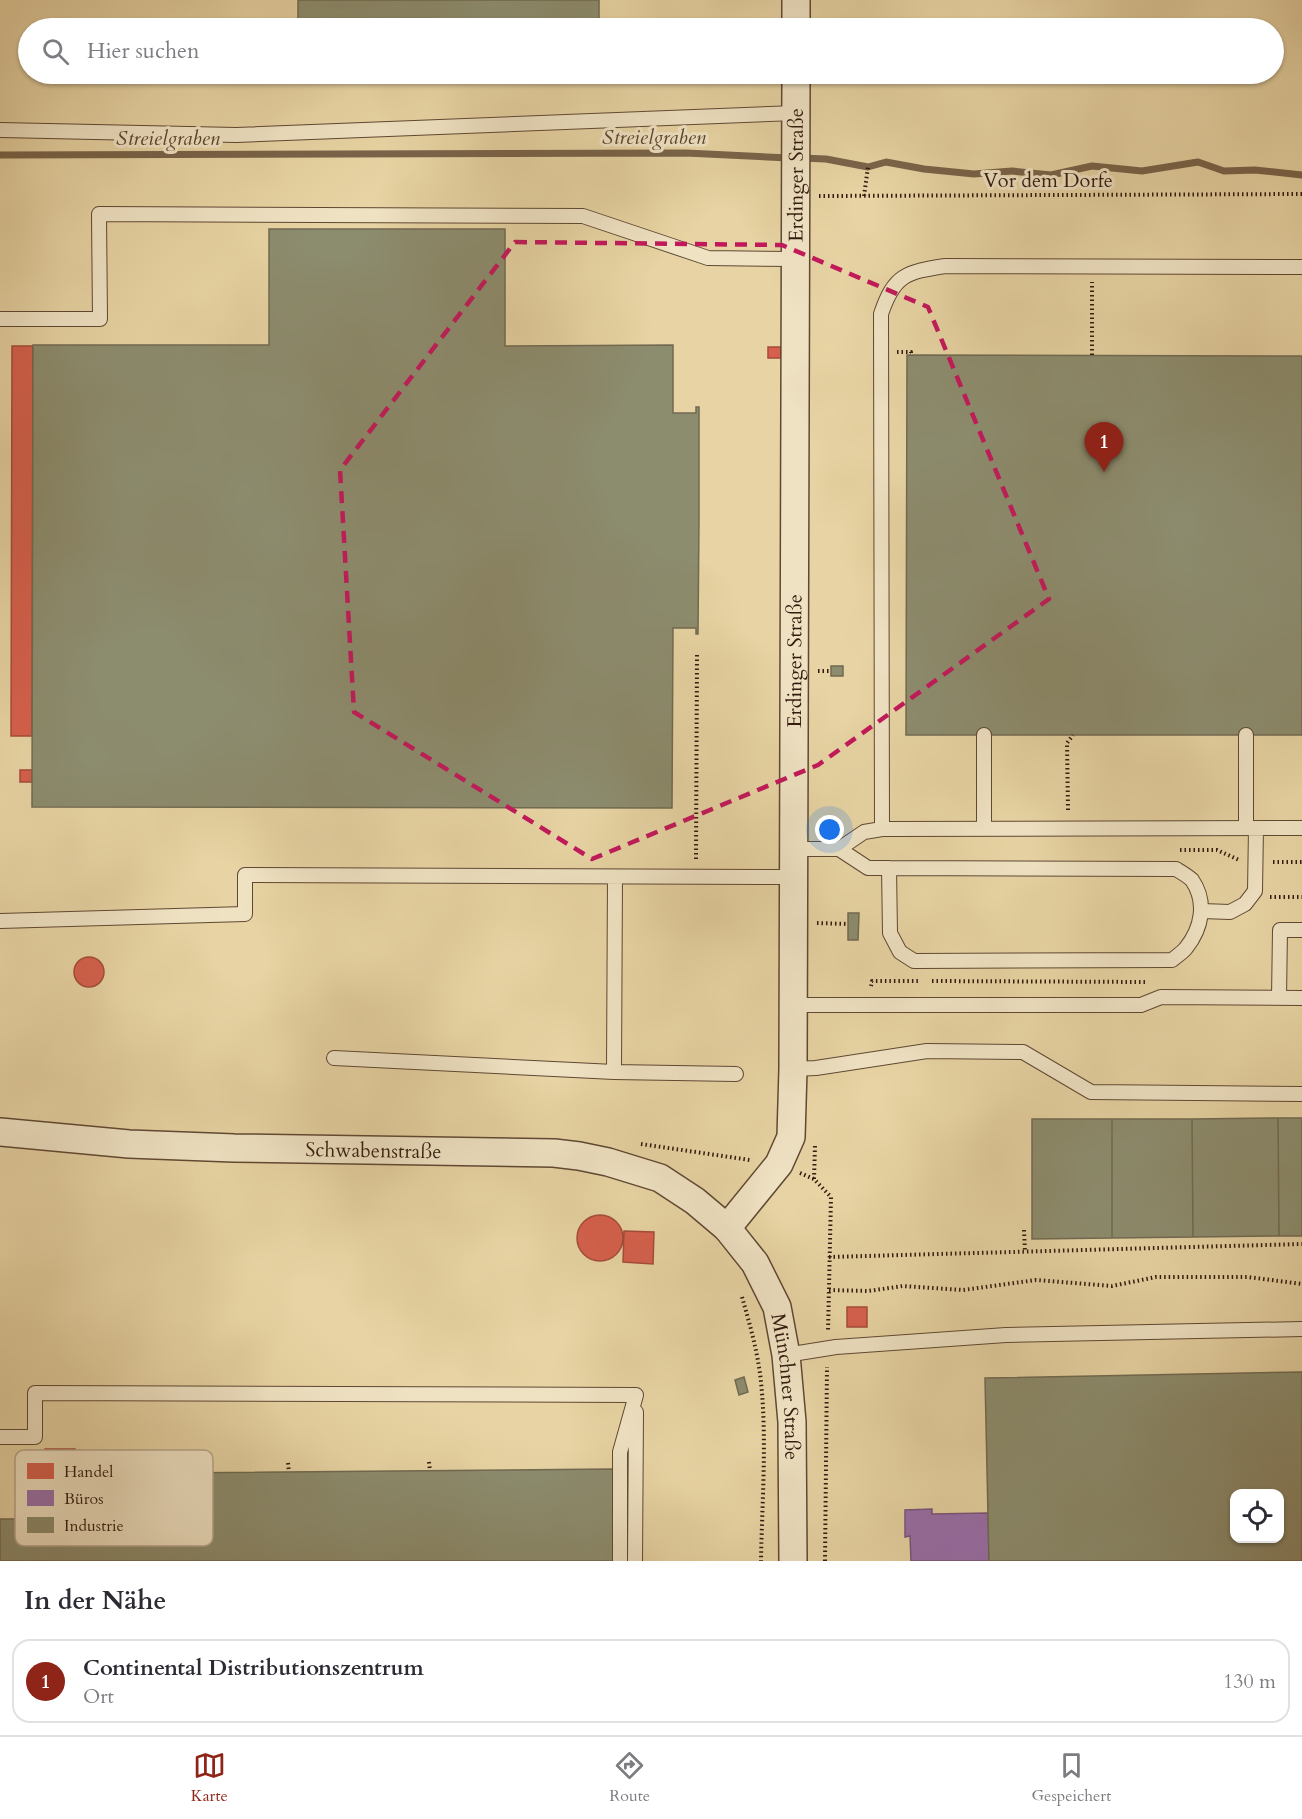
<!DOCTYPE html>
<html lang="de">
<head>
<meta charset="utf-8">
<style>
  :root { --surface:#fff; --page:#f2f2f3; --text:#2b2b33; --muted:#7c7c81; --line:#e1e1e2; --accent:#8f2418 }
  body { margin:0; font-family:Cardo,serif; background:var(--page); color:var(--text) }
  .controls { position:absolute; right:18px; bottom:18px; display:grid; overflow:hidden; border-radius:12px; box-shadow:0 2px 4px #0004 }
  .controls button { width:54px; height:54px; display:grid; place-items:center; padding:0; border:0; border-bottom:2px solid var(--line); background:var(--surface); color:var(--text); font:30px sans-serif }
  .you { position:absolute; left:830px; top:830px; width:21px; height:21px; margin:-15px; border:4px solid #fff; border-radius:50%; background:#1a73e8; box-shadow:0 0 0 9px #1a73e833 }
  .badge { display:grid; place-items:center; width:39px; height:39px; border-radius:50%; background:var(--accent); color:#fff; font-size:20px; font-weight:700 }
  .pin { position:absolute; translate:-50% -50px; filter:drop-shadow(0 2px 3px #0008) }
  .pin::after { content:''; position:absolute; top:32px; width:21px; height:18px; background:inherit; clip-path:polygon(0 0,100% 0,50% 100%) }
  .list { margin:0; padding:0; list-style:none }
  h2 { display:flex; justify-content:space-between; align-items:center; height:78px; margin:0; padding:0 24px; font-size:26px }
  h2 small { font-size:20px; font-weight:400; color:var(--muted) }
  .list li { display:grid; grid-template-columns:39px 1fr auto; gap:18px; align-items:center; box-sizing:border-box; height:84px; margin:0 12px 12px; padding:0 12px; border:2px solid var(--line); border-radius:18px }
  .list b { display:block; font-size:22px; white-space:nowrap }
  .list p { margin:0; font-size:20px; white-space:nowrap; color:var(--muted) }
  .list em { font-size:20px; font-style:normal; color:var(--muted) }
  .icon { flex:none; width:33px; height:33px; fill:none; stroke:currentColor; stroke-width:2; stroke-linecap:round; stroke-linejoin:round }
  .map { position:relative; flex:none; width:1302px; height:1561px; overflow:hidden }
  .search { position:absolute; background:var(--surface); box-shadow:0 2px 4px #0004; left:18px; right:18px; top:18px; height:66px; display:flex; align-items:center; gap:15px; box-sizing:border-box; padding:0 21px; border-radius:33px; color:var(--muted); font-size:22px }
  .sheet { height:174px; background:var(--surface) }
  nav { display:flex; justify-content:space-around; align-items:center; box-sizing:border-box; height:84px; border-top:2px solid var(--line); background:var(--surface); font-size:16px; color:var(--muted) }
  nav a { display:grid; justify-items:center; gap:3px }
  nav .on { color:var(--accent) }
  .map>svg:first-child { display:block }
</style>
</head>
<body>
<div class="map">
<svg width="1302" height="1561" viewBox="0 0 1302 1561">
  <rect width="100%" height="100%" fill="#e7d3a3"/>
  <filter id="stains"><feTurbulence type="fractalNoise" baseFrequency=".00333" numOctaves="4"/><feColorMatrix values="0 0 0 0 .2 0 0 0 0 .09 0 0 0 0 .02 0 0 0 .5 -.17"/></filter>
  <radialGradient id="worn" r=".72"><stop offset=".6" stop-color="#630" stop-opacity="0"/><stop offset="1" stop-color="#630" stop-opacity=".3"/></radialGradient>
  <path fill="#d6604d" stroke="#a54b3a" stroke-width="1.5" d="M12 346H33L32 736H11Z
    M768 347H781V358H768Z
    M20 770H32V782H20Z
    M74 972a15 15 0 1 1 30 0a15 15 0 1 1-30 0Z
    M577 1238a23 23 0 1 1 46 0a23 23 0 1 1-46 0Z
    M624 1231 654 1232 653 1264 623 1262Z
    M847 1307H867V1327H847Z
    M45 1449H75V1474H45Z"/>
  <path fill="#9970ab" stroke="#7a567c" stroke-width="1.5" d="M932 1509V1514L988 1513 989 1561H911L910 1536 905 1537V1510Z"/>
  <path fill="#8c8c6e" stroke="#716a51" stroke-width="1.5" fill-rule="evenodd" d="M298 0H599V28H298Z
    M269 229H505V346L673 345V413H696V407H699V518L698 634H696V628H673L672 808 32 807 33 345H269Z
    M907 355 1302 356V735H906Z
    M831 666H843V676H831Z
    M848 913H859L858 940H848Z
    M1278 1118 1279 1236 1193 1237 1192 1119Z
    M1278 1118H1302V1236H1279Z
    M1032 1119H1112V1238L1032 1239Z
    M1112 1119H1192L1193 1237 1112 1238Z
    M1302 1372V1561H989L985 1378ZM1234 1494H1280V1538H1234Z
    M744 1377 748 1392 739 1395 735 1380Z
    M613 1469 614 1561H0V1519H61V1474Z"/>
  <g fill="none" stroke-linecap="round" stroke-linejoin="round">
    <path stroke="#796349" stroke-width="7" d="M0 155 686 153 789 158
      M800 158 826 159 868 167 886 162 924 169 974 174 1012 171 1051 175 1092 166 1142 171 1198 162 1224 171 1255 170 1302 175"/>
    <g stroke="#5f4833" stroke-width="16">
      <path id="lane" d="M0 130 236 135 796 113
        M0 319H100L99 214 583 216 708 258 794 259
        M984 735V829
        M1246 828V735
        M882 829 881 314C894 275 906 272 945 266L1302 267
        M793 849H839L868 868H889L1176 869C1181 872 1188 876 1192 880 1207 902 1202 928 1186 948 1183 952 1177 956 1172 960L914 961 900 952 890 933 889 868
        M839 849 864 832 882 829 1302 828
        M1202 911 1230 912 1245 904 1255 891 1256 828
        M0 921 245 914V875L793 877
        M1279 998 1280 930H1302
        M793 1005H1141L1161 997 1302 998
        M334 1058 614 1072 736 1074
        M793 1069 816 1068 927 1051 1023 1052 1091 1092 1302 1094
        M614 1072 615 877
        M786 1355 836 1347 1006 1335 1302 1329
        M0 1437H35V1393L636 1395
        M620 1561V1452L636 1395
        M635 1561 636 1412"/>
    </g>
    <g stroke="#5f4833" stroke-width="30">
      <g id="street">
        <path d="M796 0V28"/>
        <path id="s1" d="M0 1132 129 1144 234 1148 554 1153 579 1156 608 1162 660 1178 695 1201 727 1228 755 1263 777 1307 786 1355 792 1422 793 1561"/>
        <path id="s2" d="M727 1228 779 1164 791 1137 793 1069 796 74"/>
      </g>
    </g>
    <path stroke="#321a0e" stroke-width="4" stroke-dasharray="1.5 3" stroke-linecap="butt" d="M819 196 1302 194
      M864 196 868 167
      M897 352H911V355
      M1092 355V282
      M818 671H831
      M1068 810 1067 743 1073 735
      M1180 850H1217L1239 860
      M696 859 697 654
      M1273 862H1302
      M1270 897H1302
      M817 923 848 924
      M932 981 1146 982
      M871 986 872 981H918
      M641 1144 750 1160
      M800 1173 814 1179 831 1197 828 1332
      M814 1179 815 1146
      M1024 1230 1025 1252
      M829 1257 1302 1244
      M829 1290 868 1291 903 1286 963 1290 1036 1280 1112 1286 1156 1277H1248L1302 1284
      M742 1297C750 1325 758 1353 761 1382 767 1441 762 1502 761 1561
      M429 1462 430 1471
      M288 1463 289 1472
      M825 1561 827 1367"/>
    <use href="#lane" stroke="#efe2c3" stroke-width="14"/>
    <use href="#street" stroke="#efe2c3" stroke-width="27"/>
  </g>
  <path fill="none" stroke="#c2185b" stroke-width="4.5" stroke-dasharray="12 8" stroke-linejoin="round" d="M515 242 782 245 928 307 1049 599 818 765 592 859 354 712 340 470Z"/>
  <g text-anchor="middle" stroke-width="6" stroke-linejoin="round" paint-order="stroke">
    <g font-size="20" fill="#321a0e" stroke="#efe2c3">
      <text dy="7" stroke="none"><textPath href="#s2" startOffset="1074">Erdinger Straße</textPath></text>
      <text x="1048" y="187">Vor dem Dorfe</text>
      <text dy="7" stroke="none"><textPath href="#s2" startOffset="588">Erdinger Straße</textPath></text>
      <text dy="7" stroke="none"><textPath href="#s1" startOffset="374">Schwabenstraße</textPath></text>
      <text dy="7" stroke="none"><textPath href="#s1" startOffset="922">Münchner Straße</textPath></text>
    </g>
    <g font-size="21" font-style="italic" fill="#5c4530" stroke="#efe2c3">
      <text x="654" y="144">Streielgraben</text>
      <text x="168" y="145">Streielgraben</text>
    </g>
  </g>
  <rect x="15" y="1450" width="198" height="96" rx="9" fill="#efe2c3" stroke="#b6a68d" stroke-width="1.5"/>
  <rect x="27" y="1463" width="27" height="16" fill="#d6604d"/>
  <rect x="27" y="1490" width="27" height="16" fill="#9970ab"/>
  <rect x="27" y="1517" width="27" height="16" fill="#8c8c6e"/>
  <g font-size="16" fill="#321a0e">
    <text x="64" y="1477">Handel</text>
    <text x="64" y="1504">Büros</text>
    <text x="64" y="1531">Industrie</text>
  </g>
  <rect width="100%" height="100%" filter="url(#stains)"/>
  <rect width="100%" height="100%" fill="url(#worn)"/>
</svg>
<div class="controls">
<button><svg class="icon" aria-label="locate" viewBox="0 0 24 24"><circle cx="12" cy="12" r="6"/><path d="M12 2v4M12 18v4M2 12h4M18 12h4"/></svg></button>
</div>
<div class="you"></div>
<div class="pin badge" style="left:1104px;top:472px">1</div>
<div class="search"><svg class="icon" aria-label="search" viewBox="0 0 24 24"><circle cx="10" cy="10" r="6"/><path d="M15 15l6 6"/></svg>Hier suchen</div>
</div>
<section class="sheet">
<h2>In der Nähe<small></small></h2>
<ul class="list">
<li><span class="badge">1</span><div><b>Continental Distributionszentrum</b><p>Ort</p></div><em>130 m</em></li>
</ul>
</section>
<nav>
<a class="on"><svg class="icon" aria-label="map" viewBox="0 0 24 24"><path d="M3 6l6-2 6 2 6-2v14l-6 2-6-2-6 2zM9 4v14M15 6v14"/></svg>Karte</a>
<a><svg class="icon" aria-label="directions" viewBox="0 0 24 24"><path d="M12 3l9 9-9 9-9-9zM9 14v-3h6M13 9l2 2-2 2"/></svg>Route</a>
<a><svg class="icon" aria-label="saved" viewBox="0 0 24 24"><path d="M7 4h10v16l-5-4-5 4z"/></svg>Gespeichert</a>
</nav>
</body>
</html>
